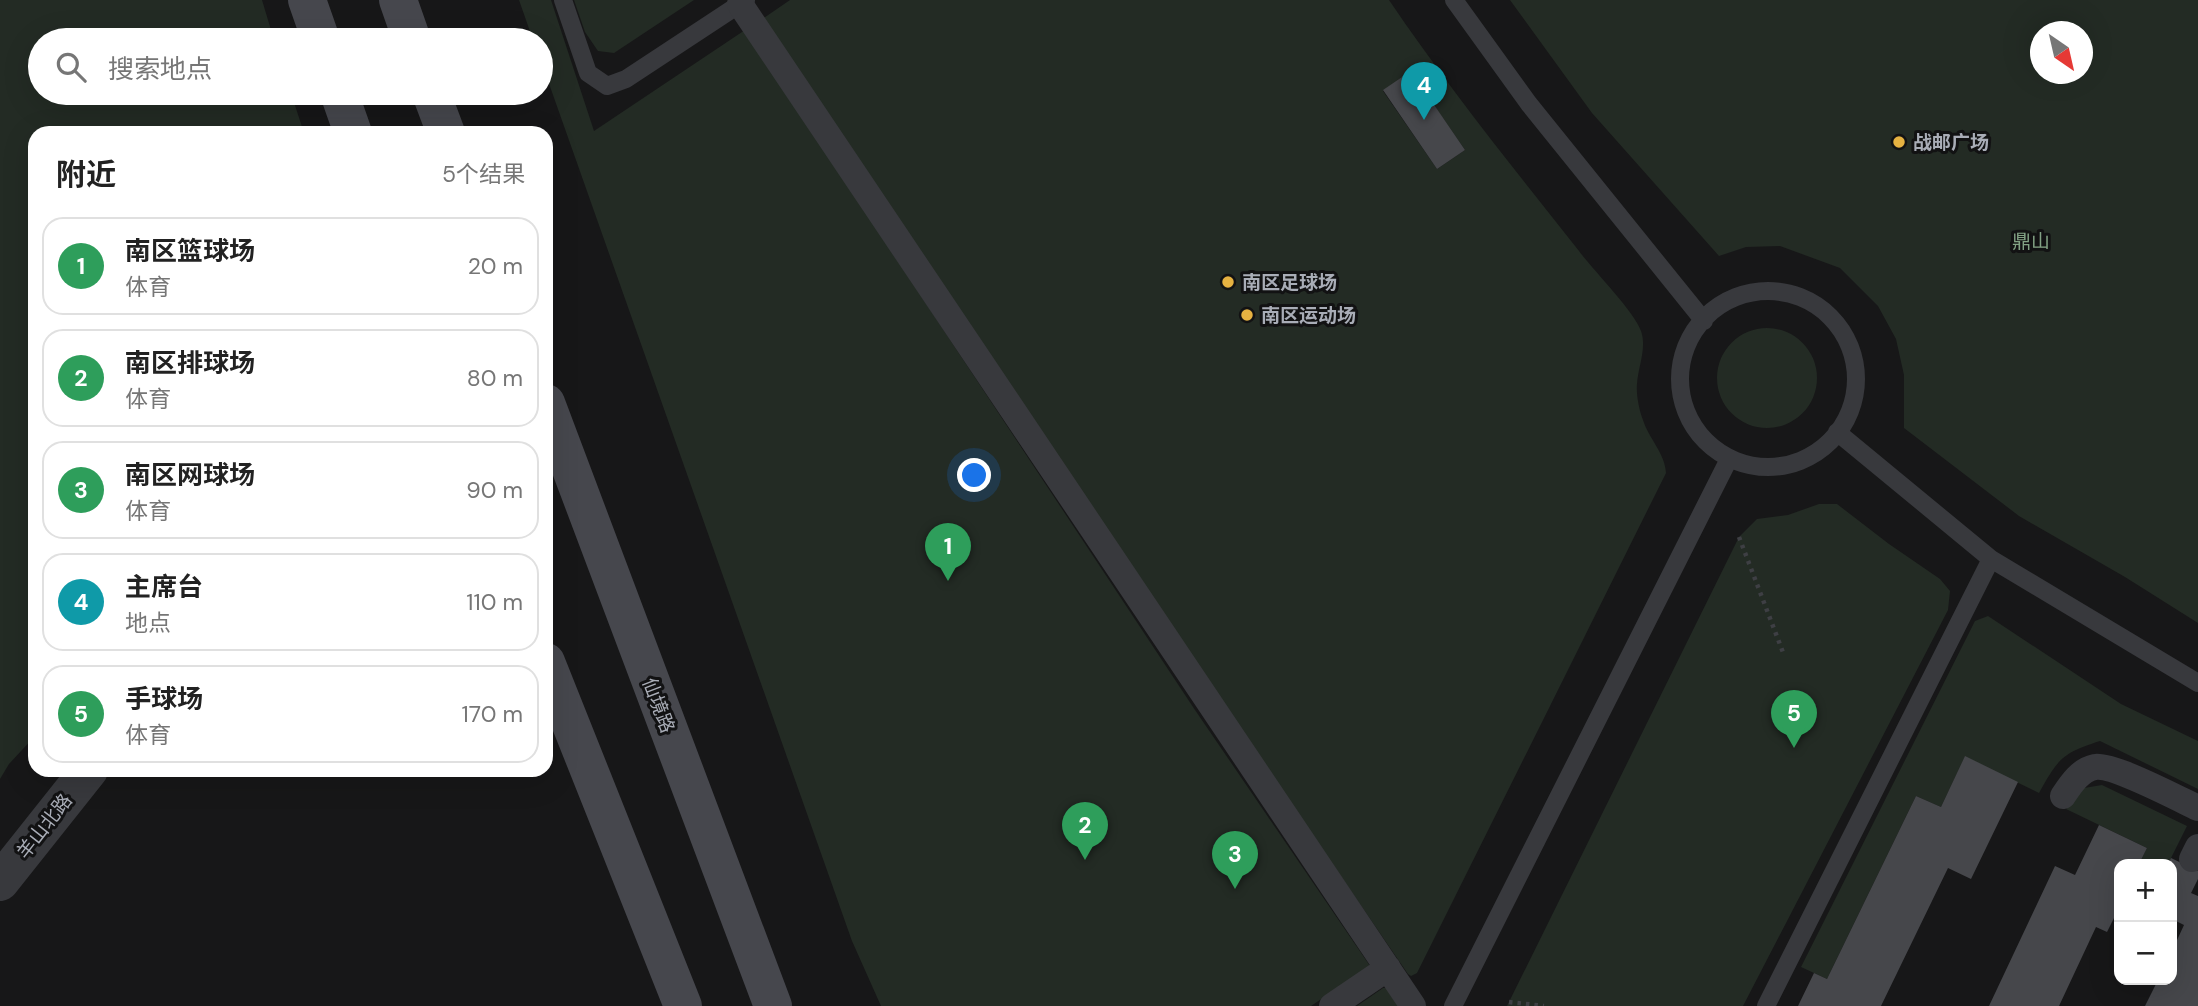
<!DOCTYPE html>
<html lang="zh">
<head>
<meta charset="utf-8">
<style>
  :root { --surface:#fff; --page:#f6f6f6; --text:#222; --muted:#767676; --line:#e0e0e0; --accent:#ea580c }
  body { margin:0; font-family:"DM Sans","Noto Sans SC",sans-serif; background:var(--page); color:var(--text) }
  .controls { position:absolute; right:21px; bottom:21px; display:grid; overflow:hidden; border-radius:14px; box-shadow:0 7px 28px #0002 }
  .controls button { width:63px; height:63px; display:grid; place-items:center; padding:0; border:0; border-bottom:2px solid var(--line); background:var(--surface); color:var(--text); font:35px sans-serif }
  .compass { position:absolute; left:2030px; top:21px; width:63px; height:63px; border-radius:50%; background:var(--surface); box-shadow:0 7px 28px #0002; rotate:146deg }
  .you { position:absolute; left:975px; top:476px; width:24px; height:24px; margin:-18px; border:5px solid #fff; border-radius:50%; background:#1a73e8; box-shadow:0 0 0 10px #1a73e833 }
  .badge { display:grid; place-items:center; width:46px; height:46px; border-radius:50%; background:var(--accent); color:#fff; font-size:23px; font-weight:700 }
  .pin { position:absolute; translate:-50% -58px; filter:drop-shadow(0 2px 4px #0008) }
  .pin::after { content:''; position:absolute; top:37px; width:24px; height:21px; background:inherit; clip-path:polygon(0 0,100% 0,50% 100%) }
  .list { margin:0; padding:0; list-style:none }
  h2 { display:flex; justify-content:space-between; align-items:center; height:91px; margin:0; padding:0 28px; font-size:30px }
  h2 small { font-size:23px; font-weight:400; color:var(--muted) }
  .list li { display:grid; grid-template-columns:46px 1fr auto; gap:21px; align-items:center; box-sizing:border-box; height:98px; margin:0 14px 14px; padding:0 14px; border:2px solid var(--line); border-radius:21px }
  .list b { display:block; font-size:26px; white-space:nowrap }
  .list p { margin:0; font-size:23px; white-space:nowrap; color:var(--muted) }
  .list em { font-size:23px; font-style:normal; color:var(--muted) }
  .icon { flex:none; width:38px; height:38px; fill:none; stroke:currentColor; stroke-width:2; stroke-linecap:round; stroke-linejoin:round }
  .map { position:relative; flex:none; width:2198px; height:1006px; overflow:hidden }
  .search { position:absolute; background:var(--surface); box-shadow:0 7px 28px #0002; left:28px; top:28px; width:525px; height:77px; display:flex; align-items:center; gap:18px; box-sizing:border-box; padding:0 24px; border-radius:38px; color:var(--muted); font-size:26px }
  .panel { position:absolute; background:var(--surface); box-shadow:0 7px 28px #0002; left:28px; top:126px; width:525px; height:651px; border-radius:21px }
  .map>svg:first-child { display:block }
</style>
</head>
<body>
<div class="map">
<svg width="2198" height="1006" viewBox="0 0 2198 1006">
  <rect width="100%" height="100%" fill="#171718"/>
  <path fill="#232b24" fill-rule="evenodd" d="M0 0H262L274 40H40V93H291L304 133H35V736L9 764 0 779Z
    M519 0H551L594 131 745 30 1195 710 1370 966 1311 1006H881L852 941 541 61V40H533Z
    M574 0H694L614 53 598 51 585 32Z
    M790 0H1389C1448 87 1514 169 1579 251 1593 270 1634 311 1641 331 1647 348 1638 367 1637 384 1636 394 1639 410 1643 420 1649 439 1665 453 1666 473L1417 973 1411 976 1408 974 1237 725 761 20ZM1411 72 1465 150 1437 169 1383 91Z
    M1510 0H2198V623L2125 577 2019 516 1904 428V375L1896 339 1878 306 1840 268 1780 246 1746 247 1719 256 1592 113ZM2040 32H2082V74H2040Z
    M1717 378a50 50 0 1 1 100 0a50 50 0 1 1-100 0Z
    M1819 504H1837L1889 544 1940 579 1950 591 1948 610 1743 1006H1507L1739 537 1757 519 1788 515Z
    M1988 616 2121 704 2198 741V789L2100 741C2062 753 2058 759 2039 793L1965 757 1941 807 1916 796 1827 979 1801 967 1975 621Z
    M2102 785 2187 826 2168 864H2139L2147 848 2066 809 2084 788Z
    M1383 988H1387L1398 1006H1357Z"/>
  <path fill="#46474b" d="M1411 71 1465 150 1437 169 1383 90Z
    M1965 756 2018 782 1971 879 1948 868 1881 1006H1798L1814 973 1827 979 1916 796 1941 807Z
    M2099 825 2147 848 2139 864H2119V908L2107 932 2096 927 2059 1006H1989L2055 866 2075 875Z
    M2171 858 2198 871V879L2191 893 2198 896V1006H2145L2158 980H2172V951L2184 925 2172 919V864H2168Z"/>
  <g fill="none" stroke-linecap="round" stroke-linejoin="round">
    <path stroke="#3e3f44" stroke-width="4.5" stroke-dasharray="3.5 5" stroke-linecap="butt" d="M1739 537 1784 655
      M1509 1002 1544 1006"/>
    <path stroke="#38393d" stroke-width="18" d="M563 0 588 73 607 86 626 79 746 0
      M1454 0 1529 104 1704 321
      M1680 379a88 88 0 1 1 176 0a88 88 0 1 1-176 0Z
      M1837 432 1991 559 2198 683
      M1453 1006 1729 459
      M1766 1006 1991 559"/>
    <path stroke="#38393d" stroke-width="26" d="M740 4 1413 1006
      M2063 796C2071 784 2080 770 2095 767 2113 764 2179 799 2198 808
      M2192 859 2198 847
      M1332 1006 1388 968"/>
    <path stroke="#38393d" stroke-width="38" d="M0 882 89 770"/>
    <path stroke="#46474d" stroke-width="38" d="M307 0 321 40
      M398 0 412 40
      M339 93 353 133
      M431 93 446 133
      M546 403 773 1006
      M546 662 683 1006"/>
  </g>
  <g fill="#e6b241" stroke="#121213" stroke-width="2.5">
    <circle cx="1899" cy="142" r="7"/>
    <circle cx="1228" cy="282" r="7"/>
    <circle cx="1247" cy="315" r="7"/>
  </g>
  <g text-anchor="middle" stroke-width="6" stroke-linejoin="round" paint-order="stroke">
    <g font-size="19" font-weight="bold" fill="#a9adb7" stroke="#121213" text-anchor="start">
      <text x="1913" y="149">战邮广场</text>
      <text x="1242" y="289">南区足球场</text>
      <text x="1261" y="322">南区运动场</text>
    </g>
    <g font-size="19" fill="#82a184" stroke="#121213">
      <text x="2031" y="248">鼎山</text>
    </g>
    <g font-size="19" fill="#a9adb7" stroke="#121213">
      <text transform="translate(659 705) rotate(69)" y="7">仙境路</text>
      <text transform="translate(44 826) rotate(-52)" y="7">羊山北路</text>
    </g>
  </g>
</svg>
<div class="controls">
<button>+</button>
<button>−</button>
</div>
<svg class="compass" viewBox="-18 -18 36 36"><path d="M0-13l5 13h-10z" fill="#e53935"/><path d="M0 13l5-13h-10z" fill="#767676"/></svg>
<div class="you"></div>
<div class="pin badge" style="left:948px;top:581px;background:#2e9e5b">1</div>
<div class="pin badge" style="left:1085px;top:860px;background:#2e9e5b">2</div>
<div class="pin badge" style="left:1235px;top:889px;background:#2e9e5b">3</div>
<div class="pin badge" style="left:1424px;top:120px;background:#0f9aa8">4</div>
<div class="pin badge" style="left:1794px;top:748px;background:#2e9e5b">5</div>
<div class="search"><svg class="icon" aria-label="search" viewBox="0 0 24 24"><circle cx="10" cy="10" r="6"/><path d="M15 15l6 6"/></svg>搜索地点</div>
<section class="panel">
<h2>附近<small>5个结果</small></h2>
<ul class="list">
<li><span class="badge" style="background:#2e9e5b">1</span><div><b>南区篮球场</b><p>体育</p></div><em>20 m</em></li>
<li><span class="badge" style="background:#2e9e5b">2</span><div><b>南区排球场</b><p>体育</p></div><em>80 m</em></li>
<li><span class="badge" style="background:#2e9e5b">3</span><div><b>南区网球场</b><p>体育</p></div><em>90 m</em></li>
<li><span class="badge" style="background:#0f9aa8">4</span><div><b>主席台</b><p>地点</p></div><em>110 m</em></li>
<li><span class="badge" style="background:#2e9e5b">5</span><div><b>手球场</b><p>体育</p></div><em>170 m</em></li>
</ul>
</section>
</div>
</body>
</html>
